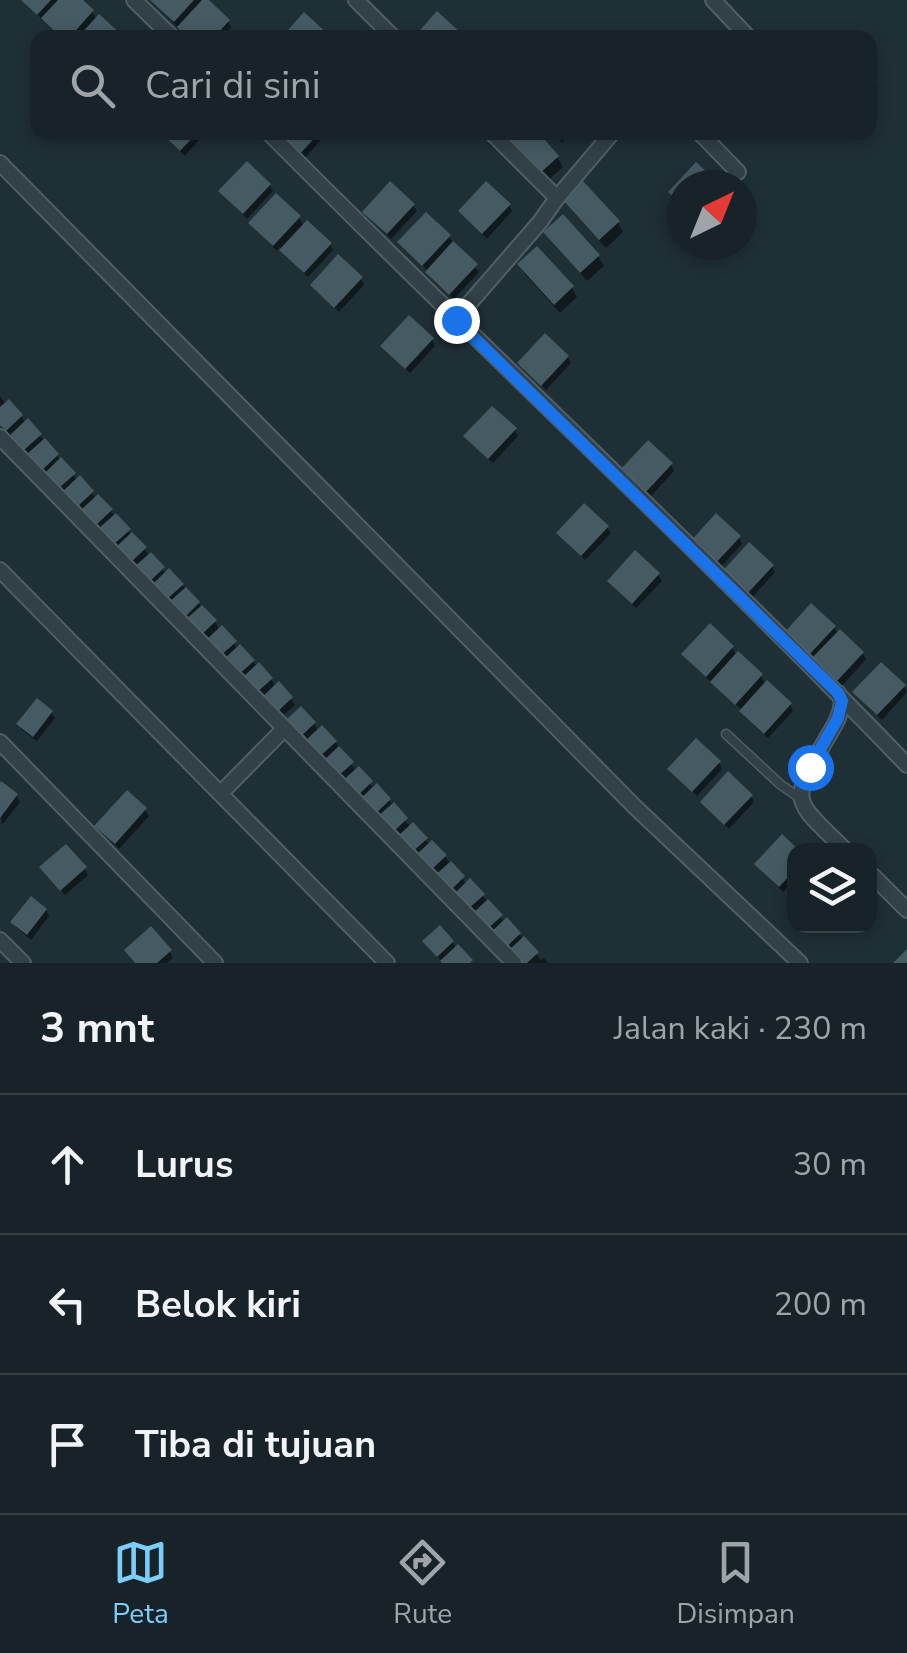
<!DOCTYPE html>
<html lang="id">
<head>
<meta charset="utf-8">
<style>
  :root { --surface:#172328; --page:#242f34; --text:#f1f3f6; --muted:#9ea4a8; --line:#364045; --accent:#7bcdfa }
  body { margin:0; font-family:"Nunito Sans",sans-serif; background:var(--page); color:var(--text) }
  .controls { position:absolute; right:30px; bottom:30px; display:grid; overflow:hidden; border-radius:20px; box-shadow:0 5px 15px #0003 }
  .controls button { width:90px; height:90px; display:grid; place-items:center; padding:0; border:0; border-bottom:2px solid var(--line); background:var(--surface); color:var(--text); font:50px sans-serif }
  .compass { position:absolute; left:667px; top:170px; width:90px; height:90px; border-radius:50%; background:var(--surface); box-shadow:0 5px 15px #0003; rotate:43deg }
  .stop { position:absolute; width:30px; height:30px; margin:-22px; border:8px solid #1a73e8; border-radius:50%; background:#fff }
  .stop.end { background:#1a73e8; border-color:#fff; box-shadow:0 2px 10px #0008 }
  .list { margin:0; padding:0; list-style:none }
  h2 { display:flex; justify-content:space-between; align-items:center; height:130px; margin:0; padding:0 40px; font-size:42px }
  h2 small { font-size:32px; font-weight:400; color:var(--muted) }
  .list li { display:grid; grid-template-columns:65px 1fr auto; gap:30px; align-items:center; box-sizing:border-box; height:140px; padding:0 40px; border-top:2px solid var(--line) }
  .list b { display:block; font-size:38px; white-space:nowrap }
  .list em { font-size:32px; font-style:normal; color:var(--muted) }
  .icon { flex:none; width:55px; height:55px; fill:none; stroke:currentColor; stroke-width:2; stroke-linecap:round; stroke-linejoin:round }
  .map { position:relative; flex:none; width:907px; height:963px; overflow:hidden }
  .search { position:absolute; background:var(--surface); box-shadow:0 5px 15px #0003; left:30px; right:30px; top:30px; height:110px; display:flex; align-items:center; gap:25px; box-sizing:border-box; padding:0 35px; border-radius:20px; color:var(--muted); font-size:38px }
  .sheet { height:550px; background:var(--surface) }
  nav { display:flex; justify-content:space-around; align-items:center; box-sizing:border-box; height:140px; border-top:2px solid var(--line); background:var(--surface); font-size:28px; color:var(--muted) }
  nav a { display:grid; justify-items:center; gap:5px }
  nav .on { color:var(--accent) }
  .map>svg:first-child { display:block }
</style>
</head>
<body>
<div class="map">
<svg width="907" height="963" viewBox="0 0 907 963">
  <rect width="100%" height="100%" fill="#1f2f36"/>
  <path fill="#0007" d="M21 0H80L92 12 97 20 121 38H62L44 17 42 19Z
    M152 0H204L228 21 231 27 222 38H188Z
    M870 75 878 87 870 96Z
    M161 132H206L185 156Z
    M278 132H328L304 159Z
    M551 132H572L562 143Z
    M505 134 557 157 563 167 546 182Z
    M269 185 273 191 247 219 221 191Z
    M565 200 618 223 623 232 606 248 571 209Z
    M509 205 512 211 487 239 461 212Z
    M413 206 417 211 391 239 365 212Z
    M299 218 304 226 330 244 333 250 308 277 286 256 280 247 277 251 251 224Z
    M546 233 598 256 604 266 587 281 552 242Z
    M449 237 479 272 454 299 431 278 428 271 400 243Z
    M520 264 572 288 577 297 560 313 525 274Z
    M361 279 364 285 339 312 313 285Z
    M432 340 435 346 410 373 387 352Z
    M568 357 571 363 546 390 520 363Z
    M0 396 6 405 21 416 26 424 40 436 78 481 80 479 96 499 98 497 166 574 182 585 215 622 220 631 271 679 276 688 291 699 295 705 280 718 263 696 260 698 152 588 63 494 12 434 10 435 0 424Z
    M515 430 518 436 493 463 470 442Z
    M671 465 674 471 649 498 626 477Z
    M607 527 611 533 585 560 559 533Z
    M739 538 742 544 717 571 694 550Z
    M772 567 775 572 750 600 727 579Z
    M658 575 662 581 636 608 614 587Z
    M710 627 732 648 737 656 761 676 766 685 790 705 793 711 768 738 745 717 740 708 717 688 712 680 710 681 688 660Z
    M834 628 838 634 862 653 866 659 841 687 789 640Z
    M904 686 907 692 882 720 859 698Z
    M51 712 55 718 37 741 22 730 19 724Z
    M314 724 319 732 335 742 356 771 358 769 374 789 389 800 411 828 445 857 467 885 483 896 505 923 507 921 541 960 544 958 548 963H517L311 748 306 740 303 743 290 729Z
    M719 763 722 769 697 796 674 775Z
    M0 787 16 796 20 802 2 825Z
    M751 796 754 802 729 829 703 802Z
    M145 810 149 816 119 849 97 826Z
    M783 837 794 851V880L783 892 757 865Z
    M85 869 88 875 65 895 45 874Z
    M46 910 49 916 31 940 17 928 13 922Z
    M452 942 457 949 458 948 471 963H444L429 948Z
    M170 952 173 958 167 963H136L130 957Z"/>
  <path fill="#465a63" d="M21 0H51L37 15Z
    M58 0H83L94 10 69 38H62L41 18Z
    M150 0H194L174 22Z
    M202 0H209L230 20 213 38H188L177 27Z
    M437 11 462 34 459 38H413Z
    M304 12 329 35 327 38H281Z
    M99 14 125 38H77Z
    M160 132H198L180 151Z
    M275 132H320L299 155Z
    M501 132H538L559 156 539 174Z
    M247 161 271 184 243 214 218 191Z
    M696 162 721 185H682V205L668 192Z
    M390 181 415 204 387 234 362 212Z
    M486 181 511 204 482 234 458 211Z
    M583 181 620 221 599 240 562 199Z
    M276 193 301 216 273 246 248 223Z
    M426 212 451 235 422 266 397 242Z
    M563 214 600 255 580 273 543 232Z
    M307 220 332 243 304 273 279 250Z
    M453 241 478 264 449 295 425 272Z
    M537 246 574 286 554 305 517 264Z
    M338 254 363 277 334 308 310 285Z
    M409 315 434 338 405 369 380 346Z
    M545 333 569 356 541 386 517 363Z
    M9 399 23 415 6 431 0 425V407Z
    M492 406 517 428 488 459 463 436Z
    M28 418 42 434 24 450 10 435Z
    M45 438 59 454 42 470 27 454Z
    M648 440 673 463 644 494 619 471Z
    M61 457 76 473 58 489 44 474Z
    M80 475 94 491 77 507 62 492Z
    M98 494 113 509 95 526 81 510Z
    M584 503 609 526 581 556 556 533Z
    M116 513 131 529 113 545 98 529Z
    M716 513 741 536 712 567 688 544Z
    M132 532 147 547 129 564 115 548Z
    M749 542 774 565 745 596 721 573Z
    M635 550 660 573 632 604 607 581Z
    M151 552 165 567 147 584 133 568Z
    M169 568 184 584 166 600 152 585Z
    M186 587 200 602 183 619 168 603Z
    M811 603 836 626 807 657 783 634Z
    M202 605 217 620 199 637 184 621Z
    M710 623 734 646 706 677 681 654Z
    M222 625 237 641 219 657 204 642Z
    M840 629 864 652 836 682 811 659Z
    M240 644 255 660 237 676 223 660Z
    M738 651 763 674 735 705 710 682Z
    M259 662 273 678 255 694 241 679Z
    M881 662 906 685 877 715 852 692Z
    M767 680 792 703 764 734 739 711Z
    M279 681 293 697 276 713 261 698Z
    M37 698 53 711 33 737 16 724Z
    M301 706 316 722 298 739 284 722Z
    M322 725 337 741 319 757 305 741Z
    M696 738 721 761 692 792 667 769Z
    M339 746 354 762 336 778 321 763Z
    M359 766 373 781 355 798 341 782Z
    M728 771 753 795 724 825 700 802Z
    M1 781 18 794 0 818V783Z
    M377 783 391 799 374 815 359 800Z
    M127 790 147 808 115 844 94 826Z
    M394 802 408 818 391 834 376 818Z
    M413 822 428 838 410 854 396 838Z
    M782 834 800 851H794V871L779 887 754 864Z
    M432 840 447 855 429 872 415 856Z
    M66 844 87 867 60 891 39 867Z
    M451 861 465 876 448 893 433 877Z
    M470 878 485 894 467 910 453 895Z
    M31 896 47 909 27 935 10 922Z
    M488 899 503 915 485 931 471 915Z
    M507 917 521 933 503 950 489 934Z
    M440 925 454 941 437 957 422 941Z
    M151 926 172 950 157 963H135L124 950Z
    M524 936 539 952 527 963H516L507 952Z
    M458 944 473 960 470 963H442L440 961Z
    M907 949V963H893Z"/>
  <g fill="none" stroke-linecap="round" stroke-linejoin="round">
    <g stroke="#505e65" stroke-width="11">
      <path id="lane" d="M726 734 781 785 800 798"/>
    </g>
    <g stroke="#505e65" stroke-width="18">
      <path id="street" d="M134 0 173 38
        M356 0 394 38
        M713 0 749 38
        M268 132C479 345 699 549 907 765
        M699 132 738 172
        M0 163 635 807 800 963
        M557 198 613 132
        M455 320 540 222 557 198 491 132
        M0 437 514 963
        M0 570 387 963
        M838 693 842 701C841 716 834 726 827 738 788 805 793 798 846 851
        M0 742 215 963
        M221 793 284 729
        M870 873 907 910
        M0 940 23 963"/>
    </g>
    <use href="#lane" stroke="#324047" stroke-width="8"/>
    <use href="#street" stroke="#324047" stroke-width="14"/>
  </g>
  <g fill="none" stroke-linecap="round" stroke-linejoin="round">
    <path stroke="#1a73e8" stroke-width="12" d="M456 320 838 693 842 701 838 718 810 767"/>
  </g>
</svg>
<div class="controls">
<button><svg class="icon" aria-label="layers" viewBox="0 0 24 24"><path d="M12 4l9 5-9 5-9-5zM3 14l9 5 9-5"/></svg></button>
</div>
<svg class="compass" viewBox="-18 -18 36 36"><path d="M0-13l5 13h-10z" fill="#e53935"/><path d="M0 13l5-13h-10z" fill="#9ea4a8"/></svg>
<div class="stop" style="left:810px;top:767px"></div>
<div class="stop end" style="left:456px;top:320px"></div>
<div class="search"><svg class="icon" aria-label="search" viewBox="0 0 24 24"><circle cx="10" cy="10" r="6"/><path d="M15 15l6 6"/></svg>Cari di sini</div>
</div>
<section class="sheet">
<h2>3 mnt<small>Jalan kaki · 230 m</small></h2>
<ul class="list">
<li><svg class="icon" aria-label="ahead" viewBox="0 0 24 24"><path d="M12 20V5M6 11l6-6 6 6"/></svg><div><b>Lurus</b></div><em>30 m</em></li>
<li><svg class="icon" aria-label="left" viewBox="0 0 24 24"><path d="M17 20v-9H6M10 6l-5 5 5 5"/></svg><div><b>Belok kiri</b></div><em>200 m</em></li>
<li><svg class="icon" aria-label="arrive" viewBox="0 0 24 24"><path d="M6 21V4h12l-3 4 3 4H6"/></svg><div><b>Tiba di tujuan</b></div></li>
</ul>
</section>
<nav>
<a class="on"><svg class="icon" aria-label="map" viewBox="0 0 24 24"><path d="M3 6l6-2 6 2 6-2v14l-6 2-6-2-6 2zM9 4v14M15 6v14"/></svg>Peta</a>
<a><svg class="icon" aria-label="directions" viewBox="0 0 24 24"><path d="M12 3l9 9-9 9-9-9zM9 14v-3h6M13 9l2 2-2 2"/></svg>Rute</a>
<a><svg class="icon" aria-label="saved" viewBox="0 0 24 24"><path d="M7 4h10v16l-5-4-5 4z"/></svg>Disimpan</a>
</nav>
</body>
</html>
